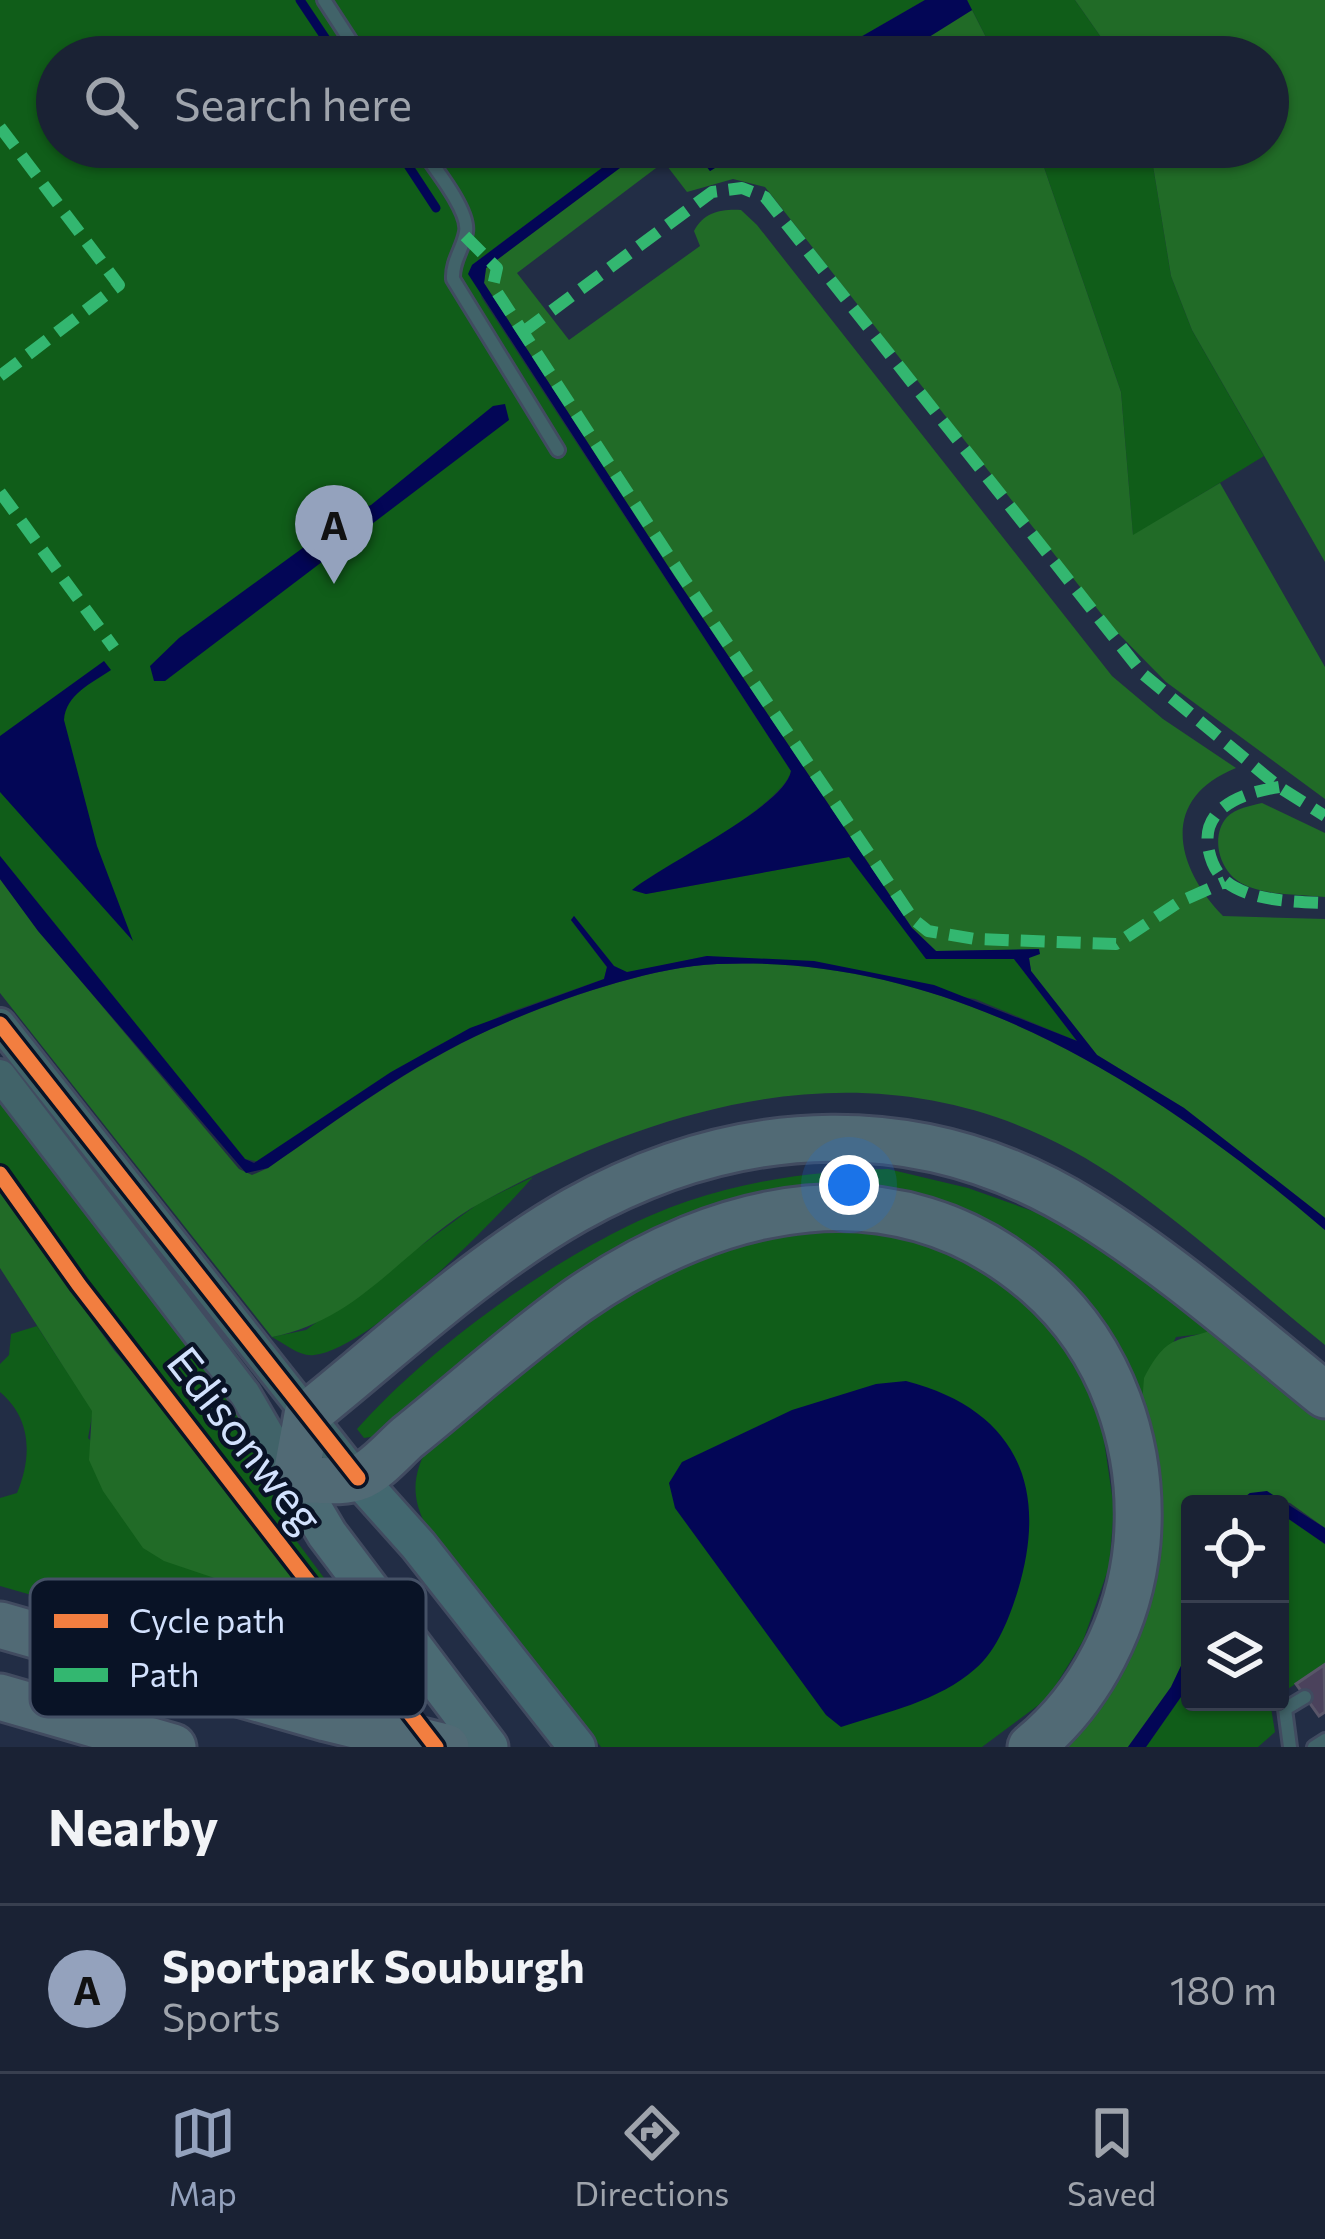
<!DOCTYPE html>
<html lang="en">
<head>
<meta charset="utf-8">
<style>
  :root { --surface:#1a2234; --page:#232a3c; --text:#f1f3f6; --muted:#9fa4ac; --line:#383f4f; --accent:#94a2bd }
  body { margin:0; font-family:Commissioner,sans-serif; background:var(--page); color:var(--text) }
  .controls { position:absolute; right:36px; bottom:36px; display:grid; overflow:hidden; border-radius:12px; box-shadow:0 3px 9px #0004 }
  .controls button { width:108px; height:108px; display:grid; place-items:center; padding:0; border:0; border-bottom:3px solid var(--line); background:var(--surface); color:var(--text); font:60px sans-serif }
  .you { position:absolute; left:849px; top:1185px; width:42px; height:42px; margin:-30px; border:9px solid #fff; border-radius:50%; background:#1a73e8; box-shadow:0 0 0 18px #1a73e833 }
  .badge { display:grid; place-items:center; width:78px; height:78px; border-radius:50%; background:var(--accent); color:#111; font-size:39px; font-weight:700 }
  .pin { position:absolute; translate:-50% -99px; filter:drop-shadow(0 3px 6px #0008) }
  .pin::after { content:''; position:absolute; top:63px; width:42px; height:36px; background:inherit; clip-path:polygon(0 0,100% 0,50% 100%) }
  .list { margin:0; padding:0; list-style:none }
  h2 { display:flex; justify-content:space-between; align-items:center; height:156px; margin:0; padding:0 48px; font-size:51px }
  h2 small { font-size:39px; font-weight:400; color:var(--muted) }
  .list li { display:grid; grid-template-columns:78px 1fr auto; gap:36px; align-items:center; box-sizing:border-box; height:168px; padding:0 48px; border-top:3px solid var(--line) }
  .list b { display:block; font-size:45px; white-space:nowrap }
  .list p { margin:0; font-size:39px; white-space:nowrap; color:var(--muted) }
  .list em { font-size:39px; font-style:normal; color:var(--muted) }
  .icon { flex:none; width:66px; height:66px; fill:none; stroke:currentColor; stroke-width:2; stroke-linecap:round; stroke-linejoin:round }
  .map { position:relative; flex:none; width:1325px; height:1747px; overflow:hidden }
  .search { position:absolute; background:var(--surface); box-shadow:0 3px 9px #0004; left:36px; right:36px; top:36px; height:132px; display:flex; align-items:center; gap:30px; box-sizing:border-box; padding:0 42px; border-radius:66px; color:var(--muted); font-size:45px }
  .sheet { height:324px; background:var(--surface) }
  nav { display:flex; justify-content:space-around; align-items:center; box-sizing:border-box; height:168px; border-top:3px solid var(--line); background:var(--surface); font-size:33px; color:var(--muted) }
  nav a { display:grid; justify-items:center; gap:6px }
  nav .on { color:var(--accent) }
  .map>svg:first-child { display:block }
</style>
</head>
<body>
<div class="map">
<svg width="1325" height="1747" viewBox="0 0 1325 1747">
  <rect width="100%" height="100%" fill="#222d45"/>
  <path fill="#105d19" d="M0 0H925L826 57H57V147H630L472 265 482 298 791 771C786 802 664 870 633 890L646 894 849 857 926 958 1014 959 1077 1041 975 999 707 956 627 973 614 966 574 916 571 920 607 967 604 979 507 1013 433 1048 259 1162 245 1159 0 856Z
    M967 0H1075L1115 57H996Z
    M1037 147H1150L1171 276 1192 330 1264 456 1133 536 1121 392Z
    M0 1100 239 1411 292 1535 363 1630 361 1635 287 1544 0 1165Z
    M888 1169 968 1188 1066 1223 1221 1327 1202 1334 1176 1337 1140 1408 1003 1237 766 1196 384 1435 364 1438 357 1429C433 1343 578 1238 688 1201 754 1179 819 1171 888 1169Z
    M533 1177C494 1221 371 1349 314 1355 300 1357 285 1344 272 1337L306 1330 479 1203Z
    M824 1225 871 1229 935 1246 982 1270 1033 1307 1071 1357 1100 1413 1114 1509 1109 1567 1083 1641 1048 1698 982 1747H601L430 1533C410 1499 411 1475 431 1441 529 1365 629 1271 751 1238 775 1231 800 1229 824 1225Z
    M37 1326 93 1411 88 1438 233 1582 339 1620 392 1698 0 1586V1498L17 1493C32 1457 32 1419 0 1392V1364L9 1355 11 1334Z
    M1280 1513 1325 1544V1665L1280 1694Z
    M1190 1684V1702H1270L1275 1732 1258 1747H1146Z"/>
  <path fill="#216b27" d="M1075 0H1325V562L1192 330 1171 276 1150 147H1268V57H1115Z
    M972 10 996 57H897Z
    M648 147H691L710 171 749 147H1037L1121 392 1133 535 1220 483 1325 667V799L1166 682 1110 625 765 187 733 179 687 192 664 162 517 273 569 340 700 246 694 231C704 212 721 209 741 210L757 225 1112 676 1163 719 1236 768C1159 799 1175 866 1223 916L1325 919V1218L1184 1108 1097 1055 1031 971 1029 958 1039 950 936 951 912 928 675 577 484 283 486 268Z
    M1262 803 1325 833V897C1299 894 1264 896 1241 883 1219 871 1210 836 1227 817 1236 808 1250 806 1262 803Z
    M0 879 39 931 239 1169 252 1175 268 1168C340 1118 411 1065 491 1029 554 1001 649 967 717 964 952 954 1154 1084 1325 1230V1345C1259 1292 1196 1234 1127 1185 918 1036 694 1087 484 1201 406 1243 364 1319 272 1337L0 993Z
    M0 1193 114 1350 288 1554 339 1620 164 1561 143 1548 103 1491 89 1460 92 1411 0 1268Z
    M1221 1327 1325 1413V1528L1290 1503 1250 1493 1236 1504H1190V1647L1171 1687 1128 1747H1048L1123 1650 1144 1378C1169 1330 1178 1344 1221 1327Z"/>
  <path fill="#030656" d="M925 0H967L972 10 897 57H826Z
    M630 147H648L486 268 484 283 675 577 912 928 936 951 1039 949 1040 954 1029 958 1031 971 1097 1055 1184 1108 1325 1218V1230C1154 1084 952 954 717 964 649 967 553 1001 491 1029 410 1065 340 1118 268 1168L246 1173 38 931 0 879V856L245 1159 254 1163 391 1072 470 1028 604 979 607 967 571 920 574 916 614 966 627 972 707 956 814 961 934 985 1077 1041 1014 959H926L849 857 646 894 632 890C663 864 785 807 791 771L468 274 472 265Z
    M691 147H749L710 171Z
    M505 404 509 420 165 681H154L150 666 179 638 348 515 371 505 493 406Z
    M104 661 111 670C91 684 66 694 64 720L97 846 133 941 0 792V736Z
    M906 1381C1014 1409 1050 1484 1018 1590 1010 1616 997 1651 975 1669 939 1701 887 1712 841 1727L826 1715 675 1508 669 1483 682 1462 792 1410 876 1384Z
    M1267 1491 1325 1528V1544L1280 1513V1504H1236L1250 1493Z
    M1190 1647V1684L1146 1747H1128L1171 1687Z"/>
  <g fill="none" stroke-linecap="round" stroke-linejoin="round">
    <path stroke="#030656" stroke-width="9" d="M300 0 338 57
      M396 147 436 208"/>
  </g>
  <path fill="#4b425c" stroke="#595669" stroke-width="3" d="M1324 1665 1325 1712 1319 1716 1296 1684Z"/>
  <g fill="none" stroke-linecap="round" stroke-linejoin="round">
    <g stroke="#414b60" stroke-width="18">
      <path id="service" d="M324 0 361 57
        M420 147C433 166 470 211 466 232 463 249 452 261 453 279L558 450
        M1290 1747 1285 1709 1305 1697
        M1314 1747 1325 1740"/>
    </g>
    <g stroke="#414b60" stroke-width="36">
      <path id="tertiary" d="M0 1024 358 1478
        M0 1075 245 1394 295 1480"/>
    </g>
    <g stroke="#414b60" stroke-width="42">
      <path id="secondary" d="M358 1478 418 1545 577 1747"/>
    </g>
    <g stroke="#414b60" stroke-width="45">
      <path id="primary" d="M295 1480 327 1534 488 1747"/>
    </g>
    <g stroke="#414b60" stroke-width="51">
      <path id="motorway" d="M0 1625 326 1718 446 1747
        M0 1697 173 1747
        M1031 1747C1091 1698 1130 1621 1137 1543 1145 1446 1112 1348 1037 1283 896 1161 719 1202 578 1300 519 1342 464 1392 408 1437 394 1449 376 1471 359 1477 343 1484 313 1479 295 1480L307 1415C393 1346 478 1265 575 1210 740 1118 923 1110 1086 1212 1171 1265 1247 1332 1325 1395"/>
    </g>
    <use href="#service" stroke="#416369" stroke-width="12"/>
    <use href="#tertiary" stroke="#416369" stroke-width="30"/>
    <use href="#secondary" stroke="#436870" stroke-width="36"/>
    <use href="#primary" stroke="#4b6b74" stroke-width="39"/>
    <use href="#motorway" stroke="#516a75" stroke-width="45"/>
    <path stroke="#33b770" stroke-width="12" stroke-dasharray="24 12" stroke-linecap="butt" d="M0 127 119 285 0 376
      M465 236 497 268 493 286 682 576 913 919 928 931 975 939 1116 944 1179 902 1225 882
      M523 332 712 192 742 188 765 197 1143 674 1279 787 1325 816
      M0 492 114 648
      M1279 787C1248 792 1202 805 1208 846 1210 859 1215 871 1224 880 1247 901 1295 902 1325 903"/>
    <g stroke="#091326" stroke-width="22">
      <path id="cycleway" d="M0 1024 358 1478
        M0 1174 79 1285 436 1747"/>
    </g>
    <use href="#cycleway" stroke="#f27e40" stroke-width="15"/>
  </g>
  <g text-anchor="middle" stroke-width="9" stroke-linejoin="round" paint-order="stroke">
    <g font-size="45" fill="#d2e1fd" stroke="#091326">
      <text transform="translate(245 1440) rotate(52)" y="16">Edisonweg</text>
    </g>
  </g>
  <rect x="30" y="1579" width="396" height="138" rx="18" fill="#091326" stroke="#455166" stroke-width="3"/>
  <rect x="54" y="1614" width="54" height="14" fill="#f27e40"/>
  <rect x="54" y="1668" width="54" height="14" fill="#33b770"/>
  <g font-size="33" fill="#d2e1fd">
    <text x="129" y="1633">Cycle path</text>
    <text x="129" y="1687">Path</text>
  </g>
</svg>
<div class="controls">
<button><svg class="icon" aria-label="locate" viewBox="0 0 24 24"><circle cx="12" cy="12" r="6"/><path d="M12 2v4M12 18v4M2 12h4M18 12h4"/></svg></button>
<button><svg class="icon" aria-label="layers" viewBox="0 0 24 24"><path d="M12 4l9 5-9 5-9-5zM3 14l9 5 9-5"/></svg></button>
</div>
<div class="you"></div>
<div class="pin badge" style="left:334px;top:584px">A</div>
<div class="search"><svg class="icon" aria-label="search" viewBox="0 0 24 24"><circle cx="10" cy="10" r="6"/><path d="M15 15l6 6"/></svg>Search here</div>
</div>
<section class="sheet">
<h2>Nearby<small></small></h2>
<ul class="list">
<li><span class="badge">A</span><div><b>Sportpark Souburgh</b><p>Sports</p></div><em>180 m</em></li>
</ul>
</section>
<nav>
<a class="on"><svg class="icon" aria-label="map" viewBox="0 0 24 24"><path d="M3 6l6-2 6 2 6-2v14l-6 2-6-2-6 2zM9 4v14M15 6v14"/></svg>Map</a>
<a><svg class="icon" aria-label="directions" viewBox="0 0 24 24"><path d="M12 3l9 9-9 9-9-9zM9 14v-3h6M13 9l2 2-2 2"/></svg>Directions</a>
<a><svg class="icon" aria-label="saved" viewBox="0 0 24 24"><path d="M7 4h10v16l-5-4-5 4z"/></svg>Saved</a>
</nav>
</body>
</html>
